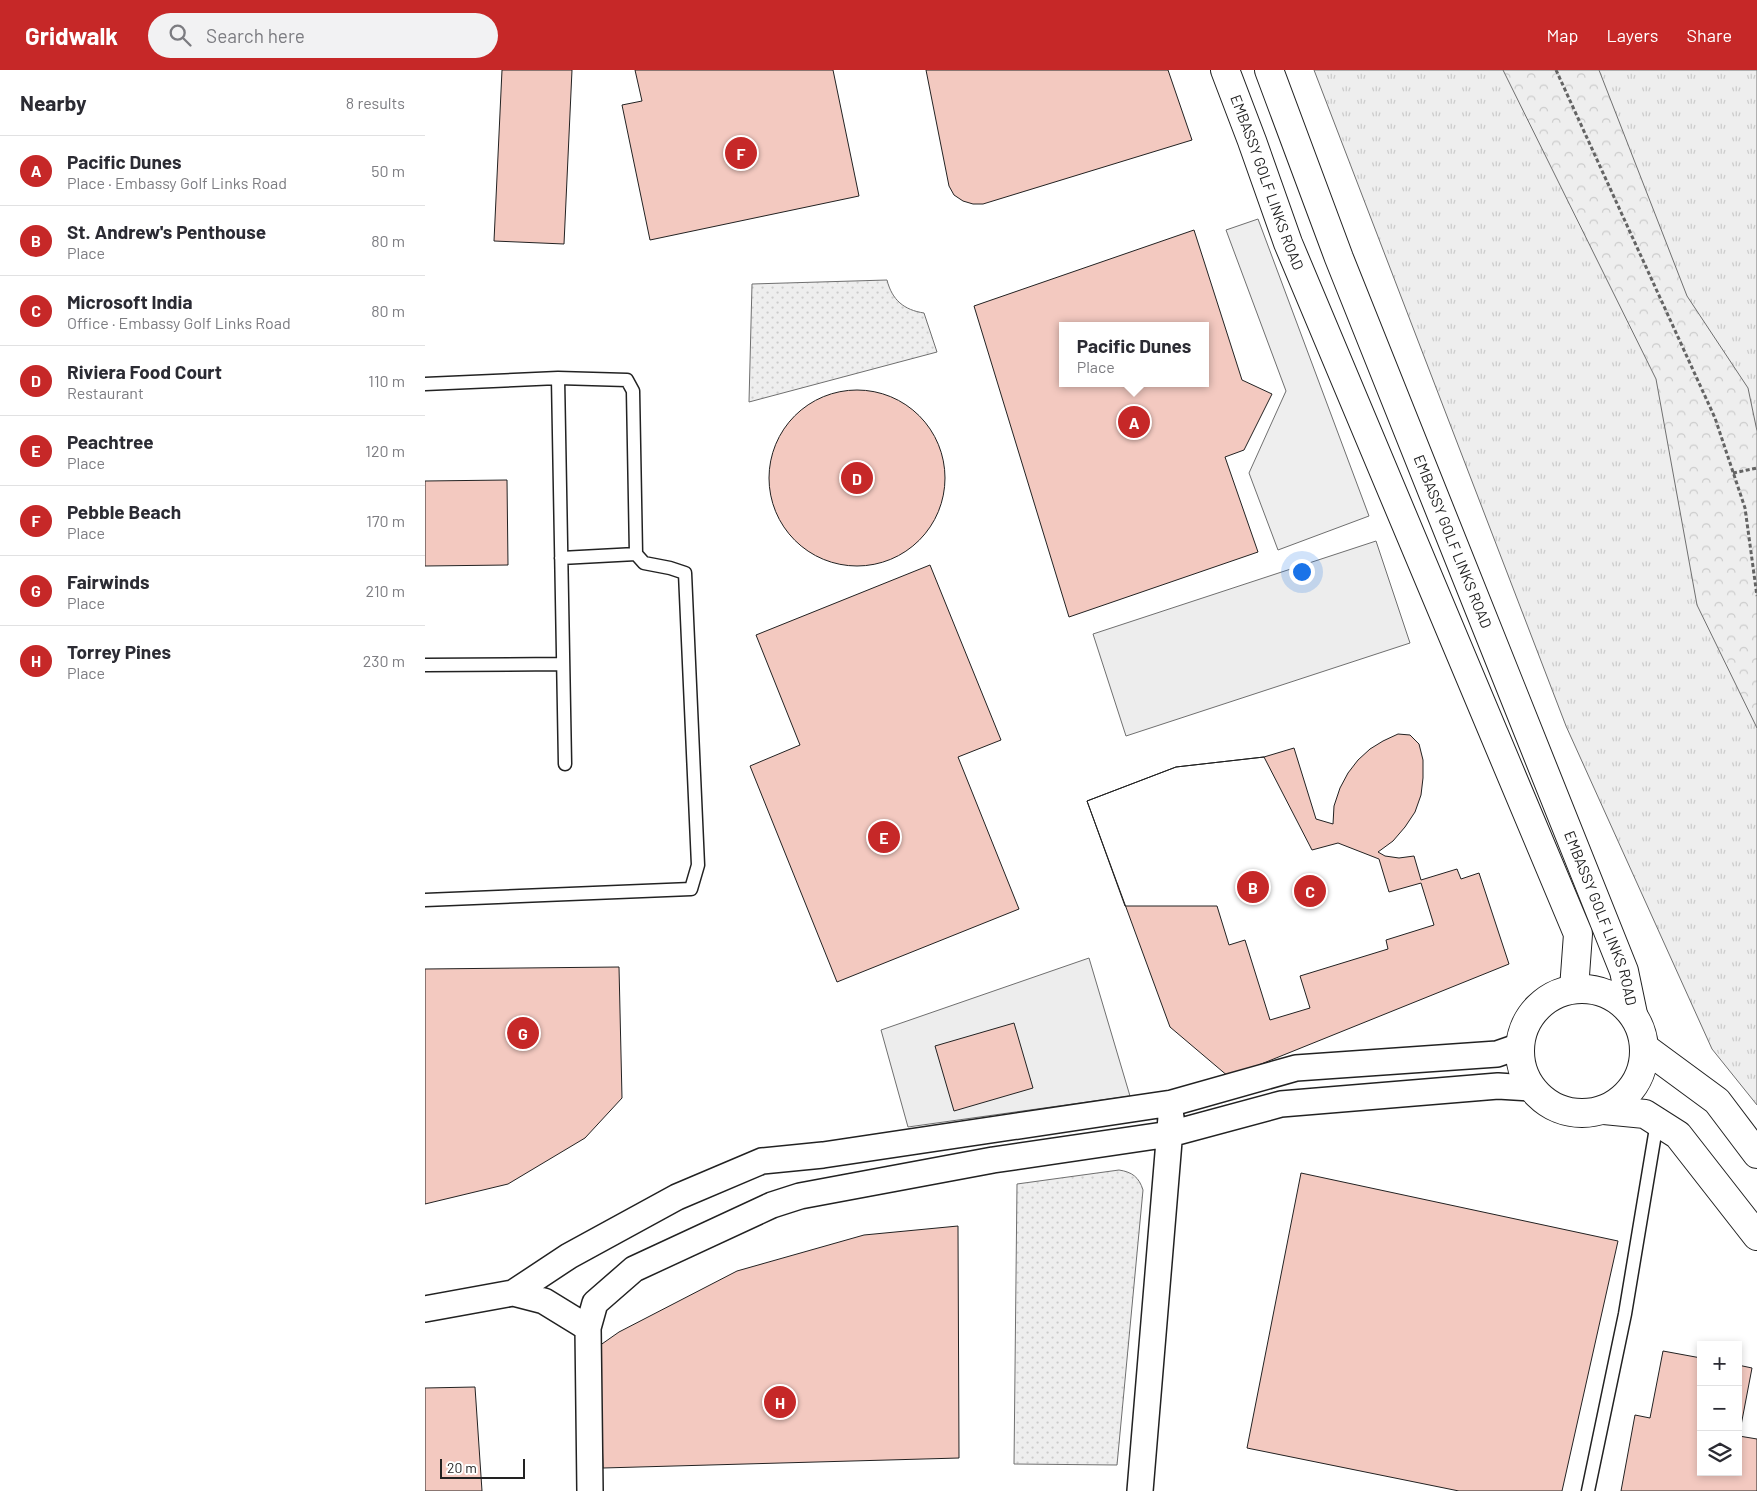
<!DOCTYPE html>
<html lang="en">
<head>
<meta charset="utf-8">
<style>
  :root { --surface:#fff; --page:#f2f2f3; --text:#2b2b33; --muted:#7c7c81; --line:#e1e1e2; --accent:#c62828 }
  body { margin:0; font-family:Barlow,sans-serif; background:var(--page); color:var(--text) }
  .controls { position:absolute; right:15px; bottom:15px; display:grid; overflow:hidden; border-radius:0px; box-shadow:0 2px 8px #0003 }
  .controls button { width:45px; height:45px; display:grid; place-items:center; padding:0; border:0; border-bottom:1px solid var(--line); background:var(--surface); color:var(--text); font:25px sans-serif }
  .scale { position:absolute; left:15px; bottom:12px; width:85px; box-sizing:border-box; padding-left:5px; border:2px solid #222; border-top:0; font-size:14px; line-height:18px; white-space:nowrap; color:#222; -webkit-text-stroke:4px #fff; paint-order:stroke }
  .you { position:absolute; left:876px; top:501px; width:18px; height:18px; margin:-12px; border:4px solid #fff; border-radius:50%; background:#1a73e8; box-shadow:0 0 0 8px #1a73e833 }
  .badge { display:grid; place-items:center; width:32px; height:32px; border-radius:50%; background:var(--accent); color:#fff; font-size:16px; font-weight:700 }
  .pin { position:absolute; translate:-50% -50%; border:2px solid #fff; box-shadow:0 1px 5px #0006 }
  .popup { position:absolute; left:634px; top:252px; width:150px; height:65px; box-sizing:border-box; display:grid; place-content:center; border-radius:0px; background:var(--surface); filter:drop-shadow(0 1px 4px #0005); font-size:16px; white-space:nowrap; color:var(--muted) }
  .popup b { font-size:19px; color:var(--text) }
  .popup::after { content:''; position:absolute; left:50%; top:100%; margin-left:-10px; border:10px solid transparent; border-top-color:var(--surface) }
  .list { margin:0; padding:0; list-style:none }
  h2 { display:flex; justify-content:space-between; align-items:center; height:65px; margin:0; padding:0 20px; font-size:21px }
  h2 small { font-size:16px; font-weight:400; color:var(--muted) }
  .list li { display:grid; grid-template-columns:32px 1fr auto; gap:15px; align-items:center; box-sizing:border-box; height:70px; padding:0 20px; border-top:1px solid var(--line) }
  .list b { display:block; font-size:19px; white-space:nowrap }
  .list p { margin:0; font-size:16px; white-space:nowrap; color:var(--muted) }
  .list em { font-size:16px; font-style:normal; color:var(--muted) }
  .icon { flex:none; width:28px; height:28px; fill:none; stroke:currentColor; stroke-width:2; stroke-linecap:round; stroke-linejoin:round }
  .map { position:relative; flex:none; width:1332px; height:1421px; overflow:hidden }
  header { display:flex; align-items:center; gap:30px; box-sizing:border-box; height:70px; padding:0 25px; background:var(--accent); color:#fff }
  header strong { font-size:24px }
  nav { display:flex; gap:28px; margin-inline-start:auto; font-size:18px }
  .search { width:350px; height:45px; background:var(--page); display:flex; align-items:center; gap:12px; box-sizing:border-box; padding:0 18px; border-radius:28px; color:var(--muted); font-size:19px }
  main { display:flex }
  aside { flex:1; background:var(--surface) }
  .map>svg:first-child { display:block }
</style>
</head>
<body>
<header>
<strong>Gridwalk</strong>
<div class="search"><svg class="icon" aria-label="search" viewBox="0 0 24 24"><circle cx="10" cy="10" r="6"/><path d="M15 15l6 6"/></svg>Search here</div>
<nav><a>Map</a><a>Layers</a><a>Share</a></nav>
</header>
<main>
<aside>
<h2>Nearby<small>8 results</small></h2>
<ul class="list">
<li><span class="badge">A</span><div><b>Pacific Dunes</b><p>Place · Embassy Golf Links Road</p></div><em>50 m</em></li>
<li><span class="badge">B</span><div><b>St. Andrew's Penthouse</b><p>Place</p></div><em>80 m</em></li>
<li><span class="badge">C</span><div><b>Microsoft India</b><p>Office · Embassy Golf Links Road</p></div><em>80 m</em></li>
<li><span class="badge">D</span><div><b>Riviera Food Court</b><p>Restaurant</p></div><em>110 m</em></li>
<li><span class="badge">E</span><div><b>Peachtree</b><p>Place</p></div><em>120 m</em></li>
<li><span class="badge">F</span><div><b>Pebble Beach</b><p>Place</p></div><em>170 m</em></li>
<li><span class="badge">G</span><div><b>Fairwinds</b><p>Place</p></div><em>210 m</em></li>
<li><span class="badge">H</span><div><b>Torrey Pines</b><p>Place</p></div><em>230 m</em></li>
</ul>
</aside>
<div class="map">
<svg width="1332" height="1421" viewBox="0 0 1332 1421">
  <defs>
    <pattern id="grass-tufts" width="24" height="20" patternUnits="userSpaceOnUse" patternTransform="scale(1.25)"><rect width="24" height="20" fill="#eee"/><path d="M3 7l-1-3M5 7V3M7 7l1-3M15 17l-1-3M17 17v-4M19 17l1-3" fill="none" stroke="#ccc"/></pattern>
    <pattern id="forest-crowns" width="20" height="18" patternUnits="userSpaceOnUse" patternTransform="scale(1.25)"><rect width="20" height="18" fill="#eee"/><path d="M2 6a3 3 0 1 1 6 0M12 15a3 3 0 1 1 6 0" fill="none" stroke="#ccc"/></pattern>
    <pattern id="garden-dots" width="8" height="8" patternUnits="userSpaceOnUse" patternTransform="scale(1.25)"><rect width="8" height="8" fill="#eee"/><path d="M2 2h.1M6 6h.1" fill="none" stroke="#ccc" stroke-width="1.8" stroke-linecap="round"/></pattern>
  </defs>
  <rect width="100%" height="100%" fill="#fff"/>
  <path fill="url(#grass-tufts)" stroke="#6f6f6f" d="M889 0H1332V1035L1287 979 1141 656Z"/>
  <path fill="url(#forest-crowns)" stroke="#6f6f6f" d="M1078 0H1174L1262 226 1323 318 1332 361V658L1272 535 1231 309Z"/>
  <path fill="#eee" stroke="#6f6f6f" d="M833 149 944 446 853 480 824 403 861 321 801 160Z"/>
  <path fill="url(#garden-dots)" stroke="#6f6f6f" d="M462 210C467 230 479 240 499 243L512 282 324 332 327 214Z
    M694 1100C707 1102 714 1107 718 1120L692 1395 589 1394 592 1114Z"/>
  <path fill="#ededed" stroke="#6f6f6f" d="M951 471 985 573 701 666 668 564Z
    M664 888 705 1026 483 1057 456 960Z"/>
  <path fill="#f3c9c0" stroke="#222" fill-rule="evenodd" d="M77 0H147L139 174 69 171Z
    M210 0H408L434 126 225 170 197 35 217 31Z
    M501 0H743L767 70 558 134H548L538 131 529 125 524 116Z
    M769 160 817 310 847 324 819 380 800 387 833 482 644 547 549 236ZM638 256H780V313H638Z
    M344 408a88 88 0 1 1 176 0a88 88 0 1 1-176 0Z
    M82 410 83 495 0 496V411Z
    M505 495 576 670 533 687 594 839 412 912 325 696 375 675 331 565Z
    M973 664 985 665 994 674 998 690V708L996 725 990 742 980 757 968 771 953 782 960 786 974 788 989 786 996 810 1032 799 1036 809 1054 803 1084 894 804 1007 745 957 662 731 751 697 839 687 869 678 891 749 908 754 909 736 915 718 923 703 933 690 945 679 958 671Z
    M839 687 887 780 913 773 954 789 964 822 996 813 1009 855 961 870 963 879 875 906 885 938 845 950 820 870 804 875 792 836H700L662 731 751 697Z
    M194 897 197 1028 160 1068 83 1114 0 1134V899Z
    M589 953 608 1018 529 1041 510 976Z
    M876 1103 1193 1171 1137 1421H1034L822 1378Z
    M533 1156 534 1388 178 1398 174 1276 194 1262 312 1201 439 1165Z
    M1238 1281 1276 1288V1402H1313V1295L1327 1298 1314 1366 1332 1369V1421H1196L1210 1345 1225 1348Z
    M50 1317 57 1421H0V1318Z"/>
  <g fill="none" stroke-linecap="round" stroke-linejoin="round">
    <g stroke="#222" stroke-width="15">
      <path id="service" d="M133 308 140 694
        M0 314 133 308 202 310 208 321 211 484 219 493 245 498 260 503 273 795 266 819 0 830
        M136 488 211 484
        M0 595 138 594
        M1163 1421 1200 1244 1232 1052"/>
    </g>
    <g stroke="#222" stroke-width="28">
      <path id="minor" d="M88 1223 144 1186 252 1127 337 1091 398 1085 747 1033 871 998 1072 984 1095 976
        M0 1239 88 1223 119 1231 163 1258
        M165 1421 163 1258 170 1233 209 1199 347 1135 375 1126 568 1090 745 1064 856 1034 1073 1016 1106 1018
        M715 1421 746 1047"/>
    </g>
    <g stroke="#222" stroke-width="30">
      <g id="tertiary">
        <path id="s1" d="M800 0 827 71 863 173 1153 864 1149 919"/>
        <path id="s2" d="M844 0 914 188 1199 901 1208 944"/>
        <circle cx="1157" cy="981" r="62"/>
        <path d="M1220 978 1292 1031 1332 1084"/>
        <path d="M1179 1040 1220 1044 1253 1065 1332 1166"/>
      </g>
    </g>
    <path stroke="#646464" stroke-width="3" stroke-dasharray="4 2.5" stroke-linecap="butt" d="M1131 0 1290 348 1320 438 1332 526
      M1308 403 1332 398"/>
    <use href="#service" stroke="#fff" stroke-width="12"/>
    <use href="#minor" stroke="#fff" stroke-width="25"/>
    <use href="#tertiary" stroke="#fff" stroke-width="28"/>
  </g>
  <g text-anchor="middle" stroke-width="4" stroke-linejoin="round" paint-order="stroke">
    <g font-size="15" fill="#222" stroke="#fff">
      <text dy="5" stroke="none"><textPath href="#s1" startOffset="120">EMBASSY GOLF LINKS ROAD</textPath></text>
      <text dy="5" stroke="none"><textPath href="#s2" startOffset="506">EMBASSY GOLF LINKS ROAD</textPath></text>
      <text dy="5" stroke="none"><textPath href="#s2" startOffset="911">EMBASSY GOLF LINKS ROAD</textPath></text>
    </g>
  </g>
</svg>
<div class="controls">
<button>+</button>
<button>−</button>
<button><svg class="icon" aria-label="layers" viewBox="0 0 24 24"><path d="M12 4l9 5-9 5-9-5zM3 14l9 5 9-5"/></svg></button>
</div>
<div class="scale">20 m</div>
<div class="you"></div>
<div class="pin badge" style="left:709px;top:352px">A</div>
<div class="popup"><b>Pacific Dunes</b>Place</div>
<div class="pin badge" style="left:828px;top:817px">B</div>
<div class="pin badge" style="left:885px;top:821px">C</div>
<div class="pin badge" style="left:432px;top:408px">D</div>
<div class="pin badge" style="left:459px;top:767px">E</div>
<div class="pin badge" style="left:316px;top:83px">F</div>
<div class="pin badge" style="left:98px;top:963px">G</div>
<div class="pin badge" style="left:355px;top:1332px">H</div>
</div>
</main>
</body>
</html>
